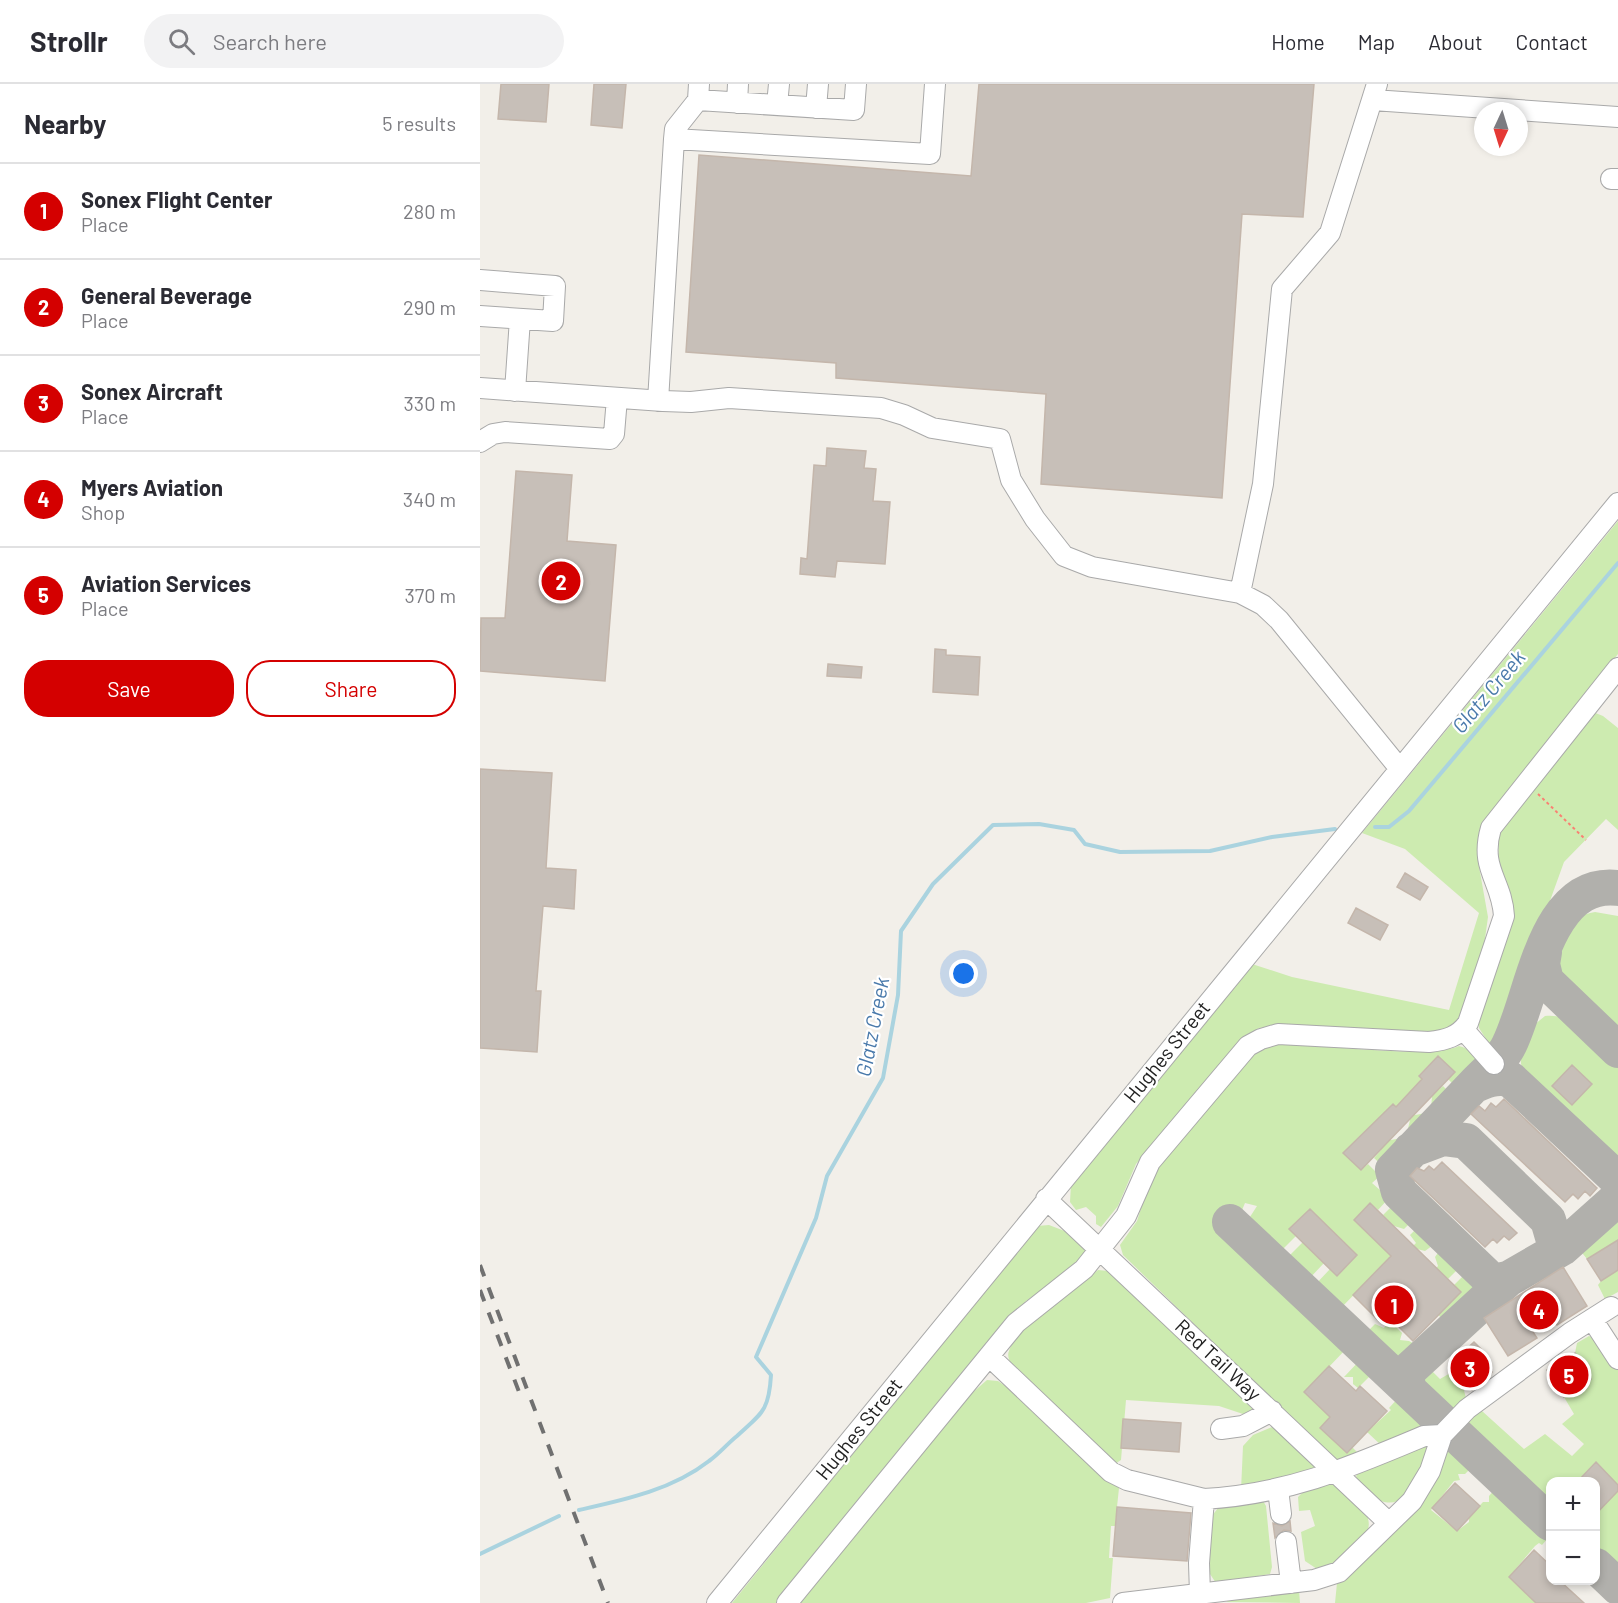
<!DOCTYPE html>
<html lang="en">
<head>
<meta charset="utf-8">
<style>
  :root { --surface:#fff; --page:#f2f2f3; --text:#2b2b33; --muted:#7c7c81; --line:#e1e1e2; --accent:#d40000 }
  body { margin:0; font-family:Barlow,sans-serif; background:var(--page); color:var(--text) }
  .controls { position:absolute; right:18px; bottom:18px; display:grid; overflow:hidden; border-radius:12px; box-shadow:0 3px 9px #0003 }
  .controls button { width:54px; height:54px; display:grid; place-items:center; padding:0; border:0; border-bottom:2px solid var(--line); background:var(--surface); color:var(--text); font:30px sans-serif }
  .compass { position:absolute; left:994px; top:18px; width:54px; height:54px; border-radius:50%; background:var(--surface); box-shadow:0 3px 9px #0003; rotate:184deg }
  .you { position:absolute; left:484px; top:890px; width:21px; height:21px; margin:-15px; border:4px solid #fff; border-radius:50%; background:#1a73e8; box-shadow:0 0 0 9px #1a73e833 }
  .badge { display:grid; place-items:center; width:39px; height:39px; border-radius:50%; background:var(--accent); color:#fff; font-size:20px; font-weight:700 }
  .pin { position:absolute; translate:-50% -50%; border:3px solid #fff; box-shadow:0 2px 6px #0006 }
  .list { margin:0; padding:0; list-style:none }
  h2 { display:flex; justify-content:space-between; align-items:center; height:78px; margin:0; padding:0 24px; font-size:26px }
  h2 small { font-size:20px; font-weight:400; color:var(--muted) }
  .list li { display:grid; grid-template-columns:39px 1fr auto; gap:18px; align-items:center; box-sizing:border-box; height:96px; padding:0 24px; border-top:2px solid var(--line) }
  .list b { display:block; font-size:22px; white-space:nowrap }
  .list p { margin:0; font-size:20px; white-space:nowrap; color:var(--muted) }
  .list em { font-size:20px; font-style:normal; color:var(--muted) }
  .actions { display:flex; gap:12px; padding:18px 24px }
  .actions a { flex:1; padding:14px 0; border:2px solid var(--accent); border-radius:24px; text-align:center; font-size:21px; color:var(--accent) }
  .actions .main { background:var(--accent); color:#fff }
  .icon { flex:none; width:33px; height:33px; fill:none; stroke:currentColor; stroke-width:2; stroke-linecap:round; stroke-linejoin:round }
  .map { position:relative; flex:none; width:1138px; height:1519px; overflow:hidden }
  header { display:flex; align-items:center; gap:36px; box-sizing:border-box; height:84px; padding:0 30px; background:var(--surface); border-bottom:2px solid var(--line) }
  header strong { font-size:28px }
  nav { display:flex; gap:33px; margin-inline-start:auto; font-size:21px }
  .search { width:420px; height:54px; background:var(--page); display:flex; align-items:center; gap:15px; box-sizing:border-box; padding:0 21px; border-radius:33px; color:var(--muted); font-size:22px }
  main { display:flex }
  aside { flex:1; background:var(--surface) }
  .map>svg:first-child { display:block }
</style>
</head>
<body>
<header>
<strong>Strollr</strong>
<div class="search"><svg class="icon" aria-label="search" viewBox="0 0 24 24"><circle cx="10" cy="10" r="6"/><path d="M15 15l6 6"/></svg>Search here</div>
<nav><a>Home</a><a>Map</a><a>About</a><a>Contact</a></nav>
</header>
<main>
<aside>
<h2>Nearby<small>5 results</small></h2>
<ul class="list">
<li><span class="badge">1</span><div><b>Sonex Flight Center</b><p>Place</p></div><em>280 m</em></li>
<li><span class="badge">2</span><div><b>General Beverage</b><p>Place</p></div><em>290 m</em></li>
<li><span class="badge">3</span><div><b>Sonex Aircraft</b><p>Place</p></div><em>330 m</em></li>
<li><span class="badge">4</span><div><b>Myers Aviation</b><p>Shop</p></div><em>340 m</em></li>
<li><span class="badge">5</span><div><b>Aviation Services</b><p>Place</p></div><em>370 m</em></li>
</ul>
<div class="actions"><a class="main">Save</a><a>Share</a></div>
</aside>
<div class="map">
<svg width="1138" height="1519" viewBox="0 0 1138 1519">
  <rect width="100%" height="100%" fill="#f2efe9"/>
  <path fill="#cdebb0" d="M1138 437V570L1017 721 999 756 998 777 1008 833 1003 869 981 931 973 942 962 948 945 950 800 941 779 944 759 957 656 1080 638 1122 621 1143 616 1140V1132L606 1123 596 1126 590 1118 591 1100 772 880 812 893 969 926 999 829 925 765 882 749Z
    M1113 628 1123 632 1138 644V746L1126 735 1084 778 1015 969 999 944 998 931 1028 848 1018 781 1019 749Z
    M1115 828 1138 832V952L1083 899 1073 876C1080 852 1088 832 1115 828Z
    M1065 932C1095 928 1119 962 1138 981V1086L1048 1000 1041 980 1040 963 1049 945Z
    M803 959C839 961 951 975 979 962 990 965 1000 972 1002 984L980 1007 968 995 975 988 958 972 939 991 956 1008 963 1002 974 1013 959 1031 951 1024 952 1013 938 1000 921 1018 935 1031 946 1029 953 1037 935 1055 927 1049 930 1036 913 1020 893 1040 911 1056 922 1054 930 1061 906 1085 894 1074 901 1066 883 1050 864 1069 881 1086 888 1080 900 1092 892 1099 909 1114 898 1126 890 1119 874 1136 894 1155 910 1138 903 1131 915 1119 933 1136 924 1145 914 1142 898 1158 917 1178 936 1159 930 1151 939 1142 956 1159 945 1167 937 1165 913 1189 903 1181 859 1226 834 1202 850 1185 857 1192 877 1171 858 1152 838 1173 844 1179 828 1196 806 1175 823 1158 830 1125 810 1145 816 1152 799 1169 769 1141 768 1136 777 1122 765 1119 760 1131 754 1127 741 1143 867 1264 825 1308 850 1333 872 1363 883 1374 858 1377 852 1374 643 1171 640 1161 657 1137 670 1096 685 1074 771 973 785 964Z
    M1138 1125V1156L1107 1175 1099 1165Z
    M569 1141 595 1151 608 1163 598 1181 546 1217 299 1519H252L557 1142Z
    M962 1163 981 1182 968 1195 960 1188 938 1204 958 1182 955 1173Z
    M618 1186 628 1187 640 1197 773 1323V1327L766 1331 739 1322 646 1316 641 1376 635 1380 531 1280C529 1276 527 1271 529 1267 534 1245 599 1203 618 1186Z
    M1138 1186V1208L1125 1215 1118 1201 1121 1197Z
    M987 1188 1002 1203V1212L968 1243 957 1229 962 1228 981 1208 974 1201Z
    M909 1236 922 1249 920 1256 929 1257 943 1265C913 1292 910 1274 885 1250L895 1240 904 1244Z
    M1109 1252 1119 1256 1138 1286V1401L1116 1379 1097 1397 1070 1398V1424L989 1348 986 1341 997 1327H1002L1044 1365 1065 1350 1092 1372 1104 1360 1082 1340 1094 1330 1084 1313 1106 1302 1111 1295 1095 1269 1097 1259Z
    M881 1275 894 1288 878 1304 873 1300V1293H864Z
    M946 1281 960 1295 972 1288 982 1299 986 1314 973 1326H965L937 1298V1290Z
    M507 1296 518 1297 528 1304 639 1404 635 1442H631L629 1474H633L630 1514 606 1519H319L491 1310Z
    M920 1312 946 1336 945 1343 902 1362 887 1348 911 1326 909 1324Z
    M797 1341 835 1378 837 1386 761 1406 763 1362 773 1351Z
    M941 1358 950 1361C943 1380 931 1428 901 1417 892 1414 883 1402 876 1395L877 1387Z
    M971 1364 976 1365 994 1381 985 1390H978L980 1396 974 1397 951 1426 977 1447 989 1438V1433L1003 1418H1009V1412L1017 1403 1069 1453 1062 1461 1059 1459 1055 1462 1029 1493 1056 1519H855L857 1499 868 1490Z
    M853 1398C863 1408 881 1420 887 1432 898 1457 856 1480 837 1485L825 1477 821 1448 835 1442 830 1426 819 1427 818 1413 824 1407Z
    M1138 1407V1489L1116 1467V1430Z
    M782 1415 786 1422 792 1483 790 1490 736 1499 726 1484 730 1434 739 1423Z
    M819 1506 820 1519 746 1518 752 1515Z"/>
  <g fill="none" stroke-linecap="round" stroke-linejoin="round">
    <path stroke="#aad3df" stroke-width="4" d="M895 743H909L929 727 1138 479
      M99 1426C144 1416 192 1406 229 1377 239 1370 247 1360 257 1352 282 1329 289 1327 291 1291L276 1273 336 1134 347 1092 403 994 418 911 421 847 453 800 513 741 559 740 594 746 605 760 640 768 730 767 792 753 855 745
      M0 1470 79 1432"/>
    <path stroke="#b1b0ac" stroke-width="36" d="M1064 868 1062 880 1066 897 1138 966
      M993 1002C1005 989 1022 976 1029 961 1054 911 1064 795 1138 804
      M931 1066 963 1054 986 1057 1068 1136 1075 1160 1072 1170
      M1138 1096 1030 995C1015 992 1005 996 993 1002L913 1086 919 1108 1013 1198 1028 1195 1082 1164 1138 1114
      M750 1138 1070 1439
      M928 1304 926 1289 931 1284 1028 1195
      M1116 1482 1138 1503"/>
  </g>
  <path fill="#c7bfb8" stroke="#c4b6ab" stroke-width="1.5" d="M21 0H69L66 38 18 35Z
    M114 0H146L142 44 111 41Z
    M499 0H834L823 133 762 130 742 414 561 400 566 310 356 294V279L206 268 219 71 491 92Z
    M347 364 386 367 384 384 396 385 393 417 410 418 405 480 357 477 355 493 320 490 321 474 327 475 334 381 346 382Z
    M36 387 92 391 87 457 136 461 125 597 0 587 1 534H25Z
    M455 565 466 566V571L500 573 498 611 453 608Z
    M348 580 382 583 381 594 347 592Z
    M0 685 72 689 66 784 96 786 94 825 63 822 56 907H61L57 968 0 964Z
    M925 789 948 803 940 816 917 803Z
    M876 824 908 841 900 856 868 839Z
    M958 972 975 988 881 1086 863 1069 913 1020 916 1023 942 995 939 992Z
    M1092 981 1112 1000 1092 1021 1072 1002Z
    M1024 1015 1117 1104 1110 1112 1105 1107 1098 1115 1093 1110 1085 1118 991 1030 999 1022 1005 1027 1011 1019 1016 1023Z
    M962 1078 1037 1149 1029 1156 1024 1152 1017 1159 1013 1155 1005 1163 930 1092 937 1084 944 1087 949 1082 954 1086Z
    M890 1119 981 1208 933 1257 906 1230 899 1237 873 1211 911 1172 874 1136Z
    M830 1125 877 1171 857 1192 809 1145Z
    M1138 1156V1186L1121 1197 1107 1175Z
    M1083 1183 1107 1222 1077 1241 1069 1230 1049 1242 1057 1254 1028 1272 1004 1234Z
    M994 1258 1003 1267 997 1272 1012 1288 992 1306 969 1281Z
    M1095 1269 1111 1295 1106 1301 1084 1313 1067 1286Z
    M849 1282 876 1307 880 1302 907 1327 867 1369 840 1344 850 1333 824 1308Z
    M643 1335 701 1339 699 1368 641 1364Z
    M1116 1378 1138 1401V1407L1116 1430V1398H1097Z
    M975 1399 1000 1422 977 1447 952 1424Z
    M637 1423 711 1429 707 1477 633 1472Z
    M810 1437 811 1447 804 1446 795 1454 793 1439 802 1442Z
    M1054 1466 1071 1482V1497H1080L1104 1519H1056L1029 1493Z"/>
  <g fill="none" stroke-linecap="round" stroke-linejoin="round">
    <g stroke="#a9a9a9" stroke-width="22">
      <path id="minor" d="M219 0 218 16 374 26 376 0
        M897 0 850 149 802 205 783 400 760 509 783 521 799 536 920 685
        M893 16 1138 33
        M257 19 258 0
        M297 21 299 0
        M336 24 338 0
        M194 55 450 70 455 0
        M1131 95H1138
        M0 196 75 202 73 237 0 232
        M0 304 183 317 211 318 249 314 401 324 424 331 452 344 520 355 531 396 555 435 584 472 612 483 760 509
        M35 307 40 235
        M178 317 194 55 195 45 218 16
        M0 358 13 350 25 348 130 355 134 350 137 314
        M983 945 1014 980
        M566 1115 909 1439
        M1112 1235 1138 1275
        M509 1272 631 1388 647 1396 724 1415
        M741 1345 763 1342 792 1327
        M798 1405 801 1430
        M806 1458 811 1499
        M720 1510 719 1479 724 1415C808 1410 868 1384 944 1352L962 1351
        M237 1519 1138 419
        M307 1519 536 1239 604 1185 646 1132 670 1078 768 962 781 955 798 950 949 958C966 956 978 953 988 939L1024 832C1022 796 999 785 1011 744L1138 584
        M643 1519 834 1496 859 1488 932 1417 950 1387 962 1351 987 1325 1090 1249 1131 1223"/>
    </g>
    <path stroke="#fa8072" stroke-width="2" stroke-dasharray="3 3" stroke-linecap="butt" d="M1058 710 1106 756"/>
    <use href="#minor" stroke="#fff" stroke-width="20"/>
    <path stroke="#707070" stroke-width="4" stroke-dasharray="12 12" stroke-linecap="butt" d="M0 1181 128 1519
      M0 1206 41 1313"/>
  </g>
  <g text-anchor="middle" stroke-width="4.5" stroke-linejoin="round" paint-order="stroke">
    <g font-size="20" fill="#222" stroke="#fff">
      <text transform="translate(687 968) rotate(-51)" y="7">Hughes Street</text>
      <text transform="translate(738 1276) rotate(43)" y="7">Red Tail Way</text>
      <text transform="translate(379 1345) rotate(-51)" y="7">Hughes Street</text>
    </g>
    <g font-size="21" font-style="italic" fill="#4a7aab" stroke="#fff">
      <text transform="translate(1009 608) rotate(-50)" y="7">Glatz Creek</text>
      <text transform="translate(393 943) rotate(-79)" y="7">Glatz Creek</text>
    </g>
  </g>
</svg>
<div class="controls">
<button>+</button>
<button>−</button>
</div>
<svg class="compass" viewBox="-18 -18 36 36"><path d="M0-13l5 13h-10z" fill="#e53935"/><path d="M0 13l5-13h-10z" fill="#7c7c81"/></svg>
<div class="you"></div>
<div class="pin badge" style="left:914px;top:1221px">1</div>
<div class="pin badge" style="left:81px;top:497px">2</div>
<div class="pin badge" style="left:990px;top:1284px">3</div>
<div class="pin badge" style="left:1059px;top:1226px">4</div>
<div class="pin badge" style="left:1089px;top:1291px">5</div>
</div>
</main>
</body>
</html>
